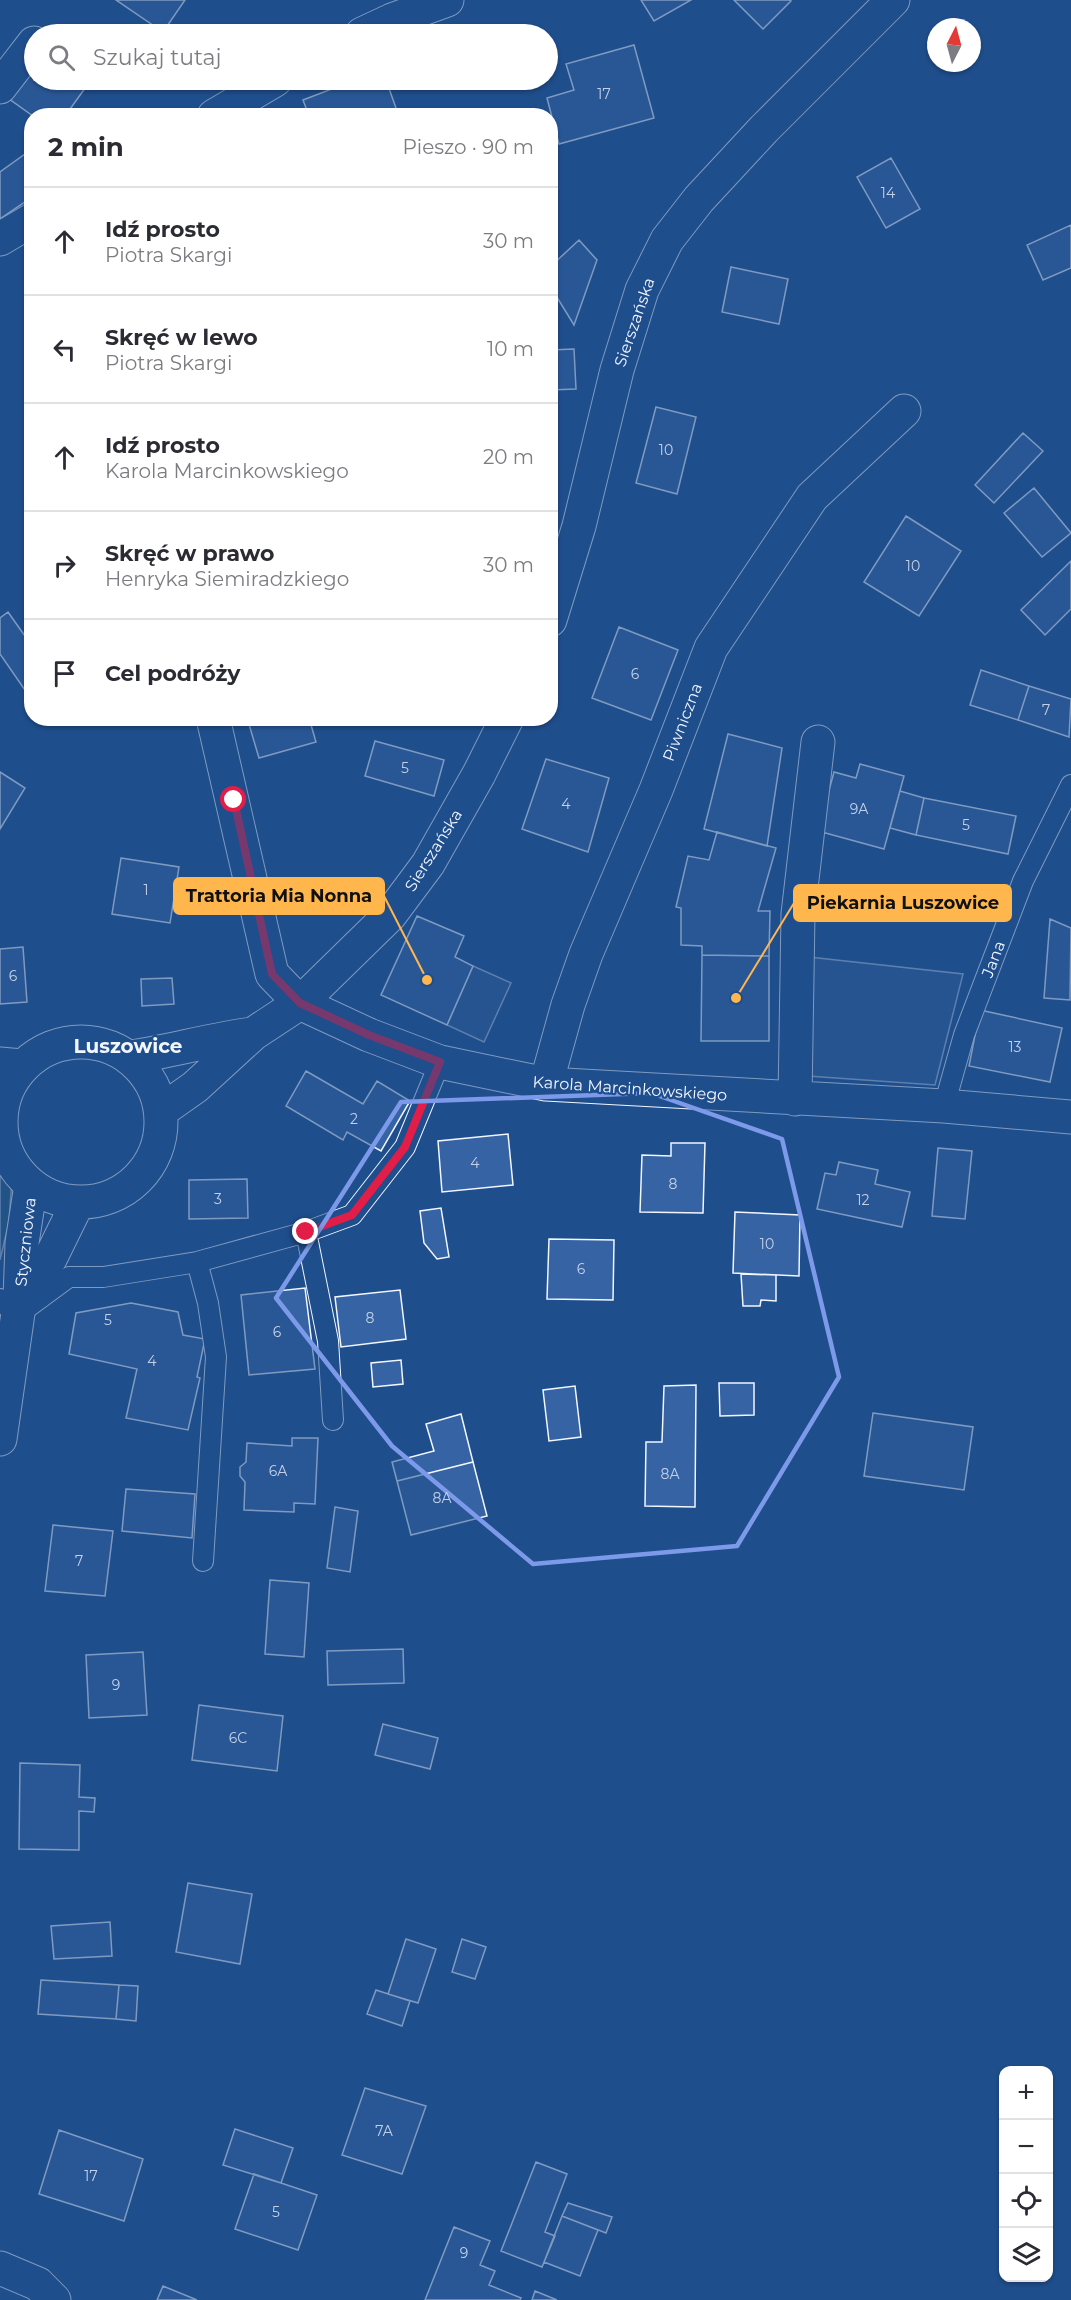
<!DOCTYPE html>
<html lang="pl">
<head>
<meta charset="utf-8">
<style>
  :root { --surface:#fff; --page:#f2f2f3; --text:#2b2b33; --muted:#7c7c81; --line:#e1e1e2 }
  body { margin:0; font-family:Montserrat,sans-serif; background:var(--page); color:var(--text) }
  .controls { position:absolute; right:18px; bottom:18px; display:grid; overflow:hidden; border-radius:12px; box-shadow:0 2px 4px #0004 }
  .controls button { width:54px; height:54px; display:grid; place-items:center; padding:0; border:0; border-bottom:2px solid var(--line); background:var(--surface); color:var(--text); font:30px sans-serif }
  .compass { position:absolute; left:927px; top:18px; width:54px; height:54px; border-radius:50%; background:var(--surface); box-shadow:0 2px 4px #0004; rotate:6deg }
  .stop { position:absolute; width:18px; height:18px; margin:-14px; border:4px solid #e11d48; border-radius:50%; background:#fff }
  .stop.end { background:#e11d48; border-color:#fff; box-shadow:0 2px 6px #0008 }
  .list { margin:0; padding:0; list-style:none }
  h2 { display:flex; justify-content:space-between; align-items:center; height:78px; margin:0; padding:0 24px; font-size:26px }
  h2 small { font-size:20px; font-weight:400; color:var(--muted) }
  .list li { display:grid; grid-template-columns:39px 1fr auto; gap:18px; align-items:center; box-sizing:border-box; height:108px; padding:0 24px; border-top:2px solid var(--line) }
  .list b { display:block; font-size:22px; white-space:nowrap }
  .list p { margin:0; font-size:20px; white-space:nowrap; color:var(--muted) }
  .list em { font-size:20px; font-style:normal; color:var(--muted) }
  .icon { flex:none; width:33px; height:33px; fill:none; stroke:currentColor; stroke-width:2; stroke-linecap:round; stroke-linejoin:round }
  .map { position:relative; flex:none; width:1071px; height:2300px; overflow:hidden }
  .search { position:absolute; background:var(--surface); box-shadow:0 2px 4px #0004; left:24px; top:24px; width:534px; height:66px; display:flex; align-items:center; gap:15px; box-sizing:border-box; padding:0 21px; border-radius:33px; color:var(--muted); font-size:22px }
  .panel { position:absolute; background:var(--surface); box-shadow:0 2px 4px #0004; left:24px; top:108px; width:534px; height:618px; border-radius:24px }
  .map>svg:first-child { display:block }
</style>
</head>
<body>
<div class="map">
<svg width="1071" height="2300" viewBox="0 0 1071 2300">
  <rect width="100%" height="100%" fill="#1f4e8c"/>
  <path fill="#245a82" stroke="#a8bbd7" stroke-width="1.5" d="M0 1155 12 1178 9 1222 0 1260Z"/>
  <path fill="#305b95" stroke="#a8bbd7" stroke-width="1.5" d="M809 957 963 974 935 1085 808 1076Z
    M473 966 511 983 484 1042 447 1025Z"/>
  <path fill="#3563a3" stroke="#f2f6ff" stroke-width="1.5" d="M116 0H185L163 32Z
    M641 0H691L654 21Z
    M734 0H789L791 1 763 29Z
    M634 45 654 118 559 144 547 98 574 90 566 64Z
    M34 55V80H91L65 116H33L5 96Z
    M355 80H386L396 108 377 116H309L303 100Z
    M25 154 32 163V197L0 219V172Z
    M891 158 920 209 886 228 857 177Z
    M1071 225V268L1043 280 1027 245Z
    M579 240 597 260 574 325 550 286V267Z
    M731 267 788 279 779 324 722 312Z
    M574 349 576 389 550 390V350Z
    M656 407 696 417 677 494 636 483Z
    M1023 433 1043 451 994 503 975 485Z
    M1034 488 1071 533 1042 557 1004 513Z
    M906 516 961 551 919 616 864 582Z
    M1071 561V609L1045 635 1021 610Z
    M8 612 32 646V694L29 696 0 654V618Z
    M619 627 678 650 651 720 592 698Z
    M981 670 1029 686 1018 720 970 705Z
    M1029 686 1071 699 1069 737 1018 720Z
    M256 718H309L316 742 259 758 248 721Z
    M728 734 782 748 767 846 704 829Z
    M375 741 444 760 434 796 365 776Z
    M546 759 609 778 588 852 522 829Z
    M860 764 904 776 884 849 818 831 834 772 856 778Z
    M0 772 25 788 0 829Z
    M900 791 924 798 916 835 890 828Z
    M924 798 1016 816 1008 854 916 835Z
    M717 832 776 848 758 911H770L769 956 702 955V946L681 945V908L676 907 688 856 709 860Z
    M121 858 179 867 170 923 112 914Z
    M417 916 464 936 455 957 473 966 447 1025 381 995Z
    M1050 919 1071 928 1070 1000 1044 998Z
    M23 947 27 1002 0 1004V949Z
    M702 955 769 956V1041H701Z
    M172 978 174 1004 142 1006 141 979Z
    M980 1010 1062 1028 1050 1082 969 1066Z
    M306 1071 363 1104 377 1081 410 1101 381 1151 347 1132 343 1140 286 1106Z
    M508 1134 513 1185 442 1192 438 1141Z
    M671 1143H705L703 1213 640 1212 642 1155 671 1156Z
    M938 1148 972 1151 965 1219 932 1216Z
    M839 1162 878 1170 875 1184 910 1192 902 1227 817 1209 825 1173 836 1175Z
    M247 1179 248 1218 189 1219V1180Z
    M441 1208 449 1257 437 1259 424 1243 420 1211Z
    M735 1212 800 1215 799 1276 733 1273Z
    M549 1239 614 1240 613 1300 547 1299Z
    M741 1274 776 1275V1301L761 1300 760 1306H743Z
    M305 1288 315 1369 249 1375 241 1295Z
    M400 1290 406 1339 341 1347 335 1297Z
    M131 1303 178 1312 183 1335 205 1339 197 1377 200 1378 188 1430 126 1418 137 1369 69 1354 76 1313Z
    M401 1360 403 1384 373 1387 371 1363Z
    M719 1383H754V1415L720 1416Z
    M696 1385 695 1507 645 1506 646 1442H662L664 1386Z
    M575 1386 581 1437 549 1441 543 1390Z
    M873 1413 973 1427 964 1490 864 1476Z
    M461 1414 473 1462 397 1481 392 1462 434 1451 426 1424Z
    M292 1438H318L315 1504 294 1503V1512L244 1510 245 1482 240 1476V1467L246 1462 247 1443 292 1446Z
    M473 1462 487 1516 411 1535 397 1481Z
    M126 1489 195 1494 192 1538 122 1531Z
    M335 1507 358 1511 350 1572 327 1568Z
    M53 1525 113 1531 105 1596 45 1591Z
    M270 1580 309 1583 304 1657 265 1654Z
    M403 1649 404 1683 328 1685 327 1651Z
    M143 1652 147 1715 89 1718 86 1655Z
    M199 1705 283 1716 277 1771 192 1760Z
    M383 1724 438 1738 430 1769 375 1755Z
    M20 1763 80 1765 79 1797 95 1798 94 1812 79 1811V1850L19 1849Z
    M188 1883 252 1894 240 1964 176 1952Z
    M110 1922 112 1956 54 1959 51 1926Z
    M406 1939 436 1949 418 2003 388 1994Z
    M462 1939 486 1947 475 1979 452 1972Z
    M41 1980 119 1985 116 2019 38 2014Z
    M119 1985 138 1986 136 2021 116 2019Z
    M376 1990 410 2001 402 2026 367 2014Z
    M365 2088 426 2106 402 2174 342 2155Z
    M235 2129 293 2148 281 2183 223 2165Z
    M59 2130 143 2159 124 2221 39 2194Z
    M536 2162 567 2174 545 2232 555 2236 542 2267 501 2251Z
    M254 2174 317 2195 298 2250 235 2229Z
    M568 2203 612 2217 606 2233 562 2216Z
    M562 2216 598 2230 580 2276 544 2262Z
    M454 2227 490 2241 480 2265 495 2271 489 2285 521 2298 520 2300H425Z
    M163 2286 197 2300H157Z
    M535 2291 557 2300H532Z"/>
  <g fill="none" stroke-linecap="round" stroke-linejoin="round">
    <g stroke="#f2f6ff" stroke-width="22">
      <path id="lane" d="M944 1106 964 1035 1023 881 1071 785
        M306 1232 328 1341 333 1420
        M197 1262 208 1303 216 1357 203 1561
        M0 1299 16 1316 69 1277H103L197 1262 306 1232 352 1215 405 1147 440 1062"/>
    </g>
    <g stroke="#f2f6ff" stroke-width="35">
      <path id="street" d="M362 34 392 20 447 0
        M0 87 34 43
        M214 116 275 80
        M0 239 32 220
        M213 718 272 974 300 1003 369 1035 440 1062 546 1084 944 1106 1071 1117
        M0 1064 22 1066
        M546 1084 568 1005 586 954 656 790 711 648 812 497 904 411
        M795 1099 798 914 818 742
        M0 2268 38 2284 54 2300"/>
    </g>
    <g stroke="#f2f6ff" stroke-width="35">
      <path id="secondary" d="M550 620 579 526 617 370 642 290 667 240 699 199 764 129 893 0
        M1 1122a80 80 0 1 1 160 0a80 80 0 1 1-160 0Z
        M131 1057C172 1051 212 1039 253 1034
        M161 1111 195 1087 253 1034 300 1003 390 915 428 864 479 774 507 718
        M20 1299 50 1259 78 1202
        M0 1439 20 1299 22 1243 31 1185"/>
    </g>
    <use href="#lane" stroke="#1f4e8c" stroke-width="20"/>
    <use href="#street" stroke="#1f4e8c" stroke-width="33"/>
    <use href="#secondary" stroke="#1f4e8c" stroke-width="33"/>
  </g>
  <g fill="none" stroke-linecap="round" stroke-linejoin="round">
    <path stroke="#e11d48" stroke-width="8" d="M234 800 272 974 300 1003 369 1035 440 1062 405 1147 352 1215 306 1232"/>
  </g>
  <path d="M0 0H1071V2300H0ZM651 1093 782 1139 839 1377 737 1546 533 1564 392 1446 276 1298 401 1102Z" fill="#1f4e8c" fill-opacity=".55" fill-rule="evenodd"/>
  <path fill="none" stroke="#7d9aea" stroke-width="4.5" stroke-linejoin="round" d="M651 1093 782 1139 839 1377 737 1546 533 1564 392 1446 276 1298 401 1102Z"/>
  <g text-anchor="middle" stroke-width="4.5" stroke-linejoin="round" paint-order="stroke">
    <g font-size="14" fill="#c3d1e8">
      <text x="604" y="99">17</text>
      <text x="888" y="198">14</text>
      <text x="666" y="455">10</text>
      <text x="913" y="571">10</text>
      <text x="635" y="679">6</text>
      <text x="1046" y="715">7</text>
      <text x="405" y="773">5</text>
      <text x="566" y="809">4</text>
      <text x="859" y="814">9A</text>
      <text x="966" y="830">5</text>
      <text x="146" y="895">1</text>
      <text x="13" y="981">6</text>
      <text x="1015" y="1052">13</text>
      <text x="354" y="1124">2</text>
      <text x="475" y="1168">4</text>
      <text x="673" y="1189">8</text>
      <text x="218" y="1204">3</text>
      <text x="863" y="1205">12</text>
      <text x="767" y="1249">10</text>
      <text x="581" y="1274">6</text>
      <text x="370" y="1323">8</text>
      <text x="108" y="1325">5</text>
      <text x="277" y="1337">6</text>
      <text x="152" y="1366">4</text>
      <text x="278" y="1476">6A</text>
      <text x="670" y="1479">8A</text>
      <text x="442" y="1503">8A</text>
      <text x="79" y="1566">7</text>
      <text x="116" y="1690">9</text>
      <text x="238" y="1743">6C</text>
      <text x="384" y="2136">7A</text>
      <text x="91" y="2181">17</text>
      <text x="276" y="2217">5</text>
      <text x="464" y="2258">9</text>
    </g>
    <g font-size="16" fill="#f2f6ff" stroke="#1f4e8c">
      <text transform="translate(634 322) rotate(-71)" y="6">Sierszańska</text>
      <text transform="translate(682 722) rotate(-69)" y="6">Piwniczna</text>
      <text transform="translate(433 850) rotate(-58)" y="6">Sierszańska</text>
      <text transform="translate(993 959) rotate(-69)" y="6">Jana</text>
      <text transform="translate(630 1088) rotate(4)" y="6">Karola Marcinkowskiego</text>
      <text transform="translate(25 1242) rotate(-84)" y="6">Styczniowa</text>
    </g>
    <g font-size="20" font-weight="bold" fill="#f2f6ff" stroke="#1f4e8c">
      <text x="128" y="1053">Luszowice</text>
    </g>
  </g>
  <path fill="none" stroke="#ffb74d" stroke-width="2" d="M427 980L384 896M736 998L794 903"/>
  <g fill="#ffb74d" stroke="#1f4e8c" stroke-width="2">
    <circle cx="427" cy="980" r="6"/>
    <circle cx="736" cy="998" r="6"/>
  </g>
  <g fill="#ffb74d" stroke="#ffb74d" stroke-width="2">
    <rect x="174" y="878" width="210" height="36" rx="6"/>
    <rect x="794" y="885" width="217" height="36" rx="6"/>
  </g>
  <g font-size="18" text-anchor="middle" font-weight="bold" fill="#111">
    <text x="279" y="902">Trattoria Mia Nonna</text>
    <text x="903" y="909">Piekarnia Luszowice</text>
  </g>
</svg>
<div class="controls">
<button>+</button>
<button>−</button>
<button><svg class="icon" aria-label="locate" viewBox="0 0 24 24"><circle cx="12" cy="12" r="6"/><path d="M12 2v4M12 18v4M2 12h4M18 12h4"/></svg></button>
<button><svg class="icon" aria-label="layers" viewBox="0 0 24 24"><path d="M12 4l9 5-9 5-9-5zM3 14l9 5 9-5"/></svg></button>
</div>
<svg class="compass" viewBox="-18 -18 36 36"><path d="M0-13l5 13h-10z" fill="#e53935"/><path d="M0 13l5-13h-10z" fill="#7c7c81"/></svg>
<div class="stop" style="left:234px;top:800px"></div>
<div class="stop end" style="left:306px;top:1232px"></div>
<div class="search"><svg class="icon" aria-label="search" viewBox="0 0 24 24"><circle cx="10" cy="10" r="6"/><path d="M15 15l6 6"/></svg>Szukaj tutaj</div>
<section class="panel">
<h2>2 min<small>Pieszo · 90 m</small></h2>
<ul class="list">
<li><svg class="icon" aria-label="ahead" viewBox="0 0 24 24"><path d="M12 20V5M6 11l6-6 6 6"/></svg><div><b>Idź prosto</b><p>Piotra Skargi</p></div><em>30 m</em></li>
<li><svg class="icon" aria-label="left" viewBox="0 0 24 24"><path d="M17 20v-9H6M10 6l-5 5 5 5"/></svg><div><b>Skręć w lewo</b><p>Piotra Skargi</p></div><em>10 m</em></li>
<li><svg class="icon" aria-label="ahead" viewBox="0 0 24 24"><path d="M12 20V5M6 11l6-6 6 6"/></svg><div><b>Idź prosto</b><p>Karola Marcinkowskiego</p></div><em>20 m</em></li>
<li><svg class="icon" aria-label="right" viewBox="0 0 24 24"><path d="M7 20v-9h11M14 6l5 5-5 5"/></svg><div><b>Skręć w prawo</b><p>Henryka Siemiradzkiego</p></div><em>30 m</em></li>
<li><svg class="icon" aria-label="arrive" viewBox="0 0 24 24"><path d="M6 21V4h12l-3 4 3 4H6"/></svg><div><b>Cel podróży</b></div></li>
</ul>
</section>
</div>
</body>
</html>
